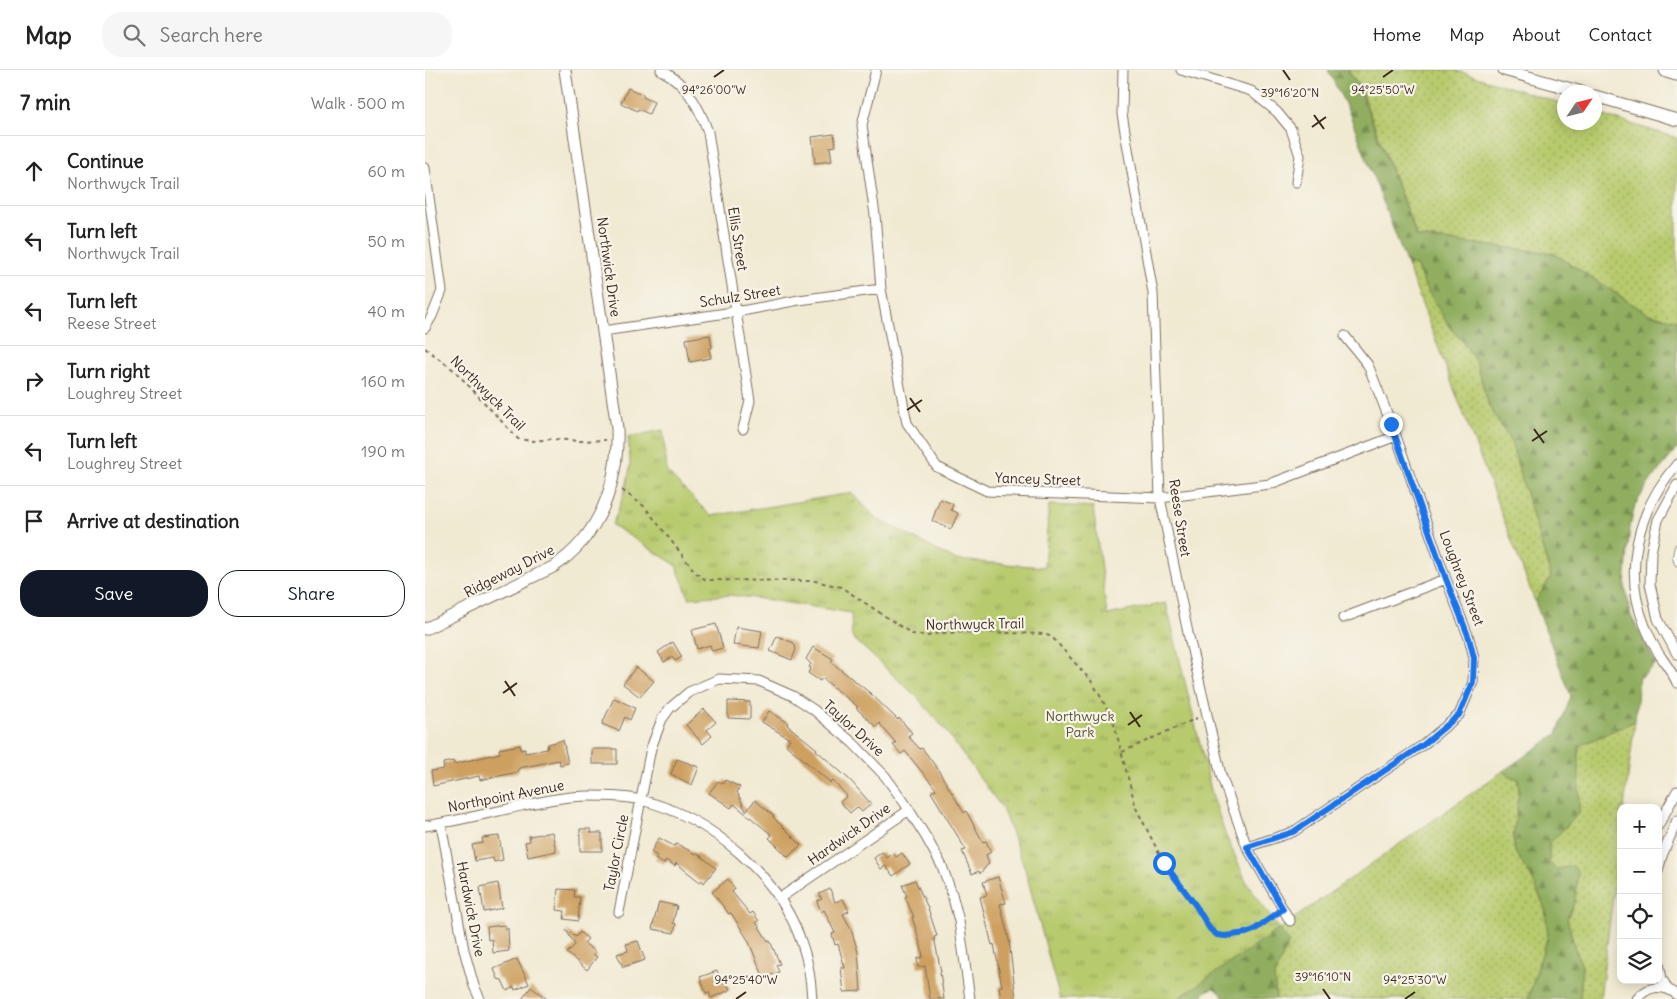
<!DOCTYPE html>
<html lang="en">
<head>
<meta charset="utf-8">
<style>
  :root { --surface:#fff; --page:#f6f6f6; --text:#222; --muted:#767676; --line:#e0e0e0; --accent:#111827 }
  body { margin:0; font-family:Delius,sans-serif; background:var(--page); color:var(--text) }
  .controls { position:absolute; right:15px; bottom:15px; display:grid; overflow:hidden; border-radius:10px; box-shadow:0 2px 12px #0003 }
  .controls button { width:45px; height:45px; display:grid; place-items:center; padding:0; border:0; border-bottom:1px solid var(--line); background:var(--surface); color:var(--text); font:25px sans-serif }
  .compass { position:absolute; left:1132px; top:15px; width:45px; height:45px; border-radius:50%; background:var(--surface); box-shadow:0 2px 12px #0003; rotate:55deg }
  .stop { position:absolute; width:15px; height:15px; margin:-11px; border:4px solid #1a73e8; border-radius:50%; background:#fff }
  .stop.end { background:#1a73e8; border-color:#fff; box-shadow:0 1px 5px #0008 }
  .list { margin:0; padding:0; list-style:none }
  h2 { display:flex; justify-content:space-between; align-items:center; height:65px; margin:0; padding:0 20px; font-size:21px }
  h2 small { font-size:16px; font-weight:400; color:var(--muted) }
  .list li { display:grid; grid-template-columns:32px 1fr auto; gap:15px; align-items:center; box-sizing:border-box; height:70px; padding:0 20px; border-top:1px solid var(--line) }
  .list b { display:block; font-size:19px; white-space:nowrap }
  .list p { margin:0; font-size:16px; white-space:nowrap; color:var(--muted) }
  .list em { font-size:16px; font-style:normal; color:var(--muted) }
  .actions { display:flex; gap:10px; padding:15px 20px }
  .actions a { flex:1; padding:11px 0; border:1px solid var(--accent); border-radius:20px; text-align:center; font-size:18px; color:var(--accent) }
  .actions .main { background:var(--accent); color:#fff }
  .icon { flex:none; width:28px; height:28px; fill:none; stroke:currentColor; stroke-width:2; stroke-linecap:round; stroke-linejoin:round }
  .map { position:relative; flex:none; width:1252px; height:929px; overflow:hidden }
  header { display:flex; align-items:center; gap:30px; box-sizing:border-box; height:70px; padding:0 25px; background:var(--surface); border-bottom:1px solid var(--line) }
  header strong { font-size:24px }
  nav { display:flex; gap:28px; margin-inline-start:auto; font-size:18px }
  .search { width:350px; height:45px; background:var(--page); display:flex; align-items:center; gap:12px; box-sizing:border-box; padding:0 18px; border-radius:20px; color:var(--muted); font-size:19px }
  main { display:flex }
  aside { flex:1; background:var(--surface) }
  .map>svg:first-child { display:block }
</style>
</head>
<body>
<header>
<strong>Map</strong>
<div class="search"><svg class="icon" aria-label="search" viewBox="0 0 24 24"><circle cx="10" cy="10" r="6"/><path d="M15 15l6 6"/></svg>Search here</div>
<nav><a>Home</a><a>Map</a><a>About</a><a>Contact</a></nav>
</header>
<main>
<aside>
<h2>7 min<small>Walk · 500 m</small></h2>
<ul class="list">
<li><svg class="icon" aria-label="ahead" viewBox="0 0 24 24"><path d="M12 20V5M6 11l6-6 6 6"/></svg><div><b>Continue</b><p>Northwyck Trail</p></div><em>60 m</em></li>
<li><svg class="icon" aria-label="left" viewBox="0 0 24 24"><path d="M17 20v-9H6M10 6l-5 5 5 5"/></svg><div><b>Turn left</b><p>Northwyck Trail</p></div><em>50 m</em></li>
<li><svg class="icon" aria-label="left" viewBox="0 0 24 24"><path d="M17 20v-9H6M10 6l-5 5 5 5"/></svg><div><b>Turn left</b><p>Reese Street</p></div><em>40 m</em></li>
<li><svg class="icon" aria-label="right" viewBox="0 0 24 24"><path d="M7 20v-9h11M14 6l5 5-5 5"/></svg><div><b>Turn right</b><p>Loughrey Street</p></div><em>160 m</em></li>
<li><svg class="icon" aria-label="left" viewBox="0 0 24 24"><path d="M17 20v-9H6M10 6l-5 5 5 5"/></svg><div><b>Turn left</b><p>Loughrey Street</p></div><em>190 m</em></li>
<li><svg class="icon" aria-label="arrive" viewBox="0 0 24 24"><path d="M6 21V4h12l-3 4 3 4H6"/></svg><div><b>Arrive at destination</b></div></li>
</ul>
<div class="actions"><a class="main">Save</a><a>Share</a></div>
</aside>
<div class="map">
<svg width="1252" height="929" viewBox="0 0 1252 929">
  <defs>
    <pattern id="grass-dots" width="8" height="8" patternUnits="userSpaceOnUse" patternTransform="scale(1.25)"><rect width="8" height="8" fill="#b7ca6d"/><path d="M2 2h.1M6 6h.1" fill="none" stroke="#96a459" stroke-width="1.8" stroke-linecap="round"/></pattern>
    <pattern id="forest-firs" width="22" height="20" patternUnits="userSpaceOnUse" patternTransform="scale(1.25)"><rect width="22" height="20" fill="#91ae60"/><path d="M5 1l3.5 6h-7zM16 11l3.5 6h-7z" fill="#788e4f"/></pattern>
    <pattern id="park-tufts" width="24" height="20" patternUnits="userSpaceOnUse" patternTransform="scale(1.25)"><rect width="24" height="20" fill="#b7ca6d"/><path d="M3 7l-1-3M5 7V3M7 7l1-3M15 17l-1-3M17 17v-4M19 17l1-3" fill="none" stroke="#96a459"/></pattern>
  </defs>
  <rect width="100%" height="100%" fill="#f7f3e8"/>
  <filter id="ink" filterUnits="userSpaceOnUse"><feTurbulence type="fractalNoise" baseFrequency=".02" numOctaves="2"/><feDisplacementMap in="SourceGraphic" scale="10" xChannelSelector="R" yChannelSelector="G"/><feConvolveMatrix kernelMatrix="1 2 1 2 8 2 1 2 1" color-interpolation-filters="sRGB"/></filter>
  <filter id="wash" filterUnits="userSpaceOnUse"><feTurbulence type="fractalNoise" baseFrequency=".0096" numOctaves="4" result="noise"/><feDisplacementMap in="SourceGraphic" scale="20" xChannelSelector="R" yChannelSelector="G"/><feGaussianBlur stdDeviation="1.12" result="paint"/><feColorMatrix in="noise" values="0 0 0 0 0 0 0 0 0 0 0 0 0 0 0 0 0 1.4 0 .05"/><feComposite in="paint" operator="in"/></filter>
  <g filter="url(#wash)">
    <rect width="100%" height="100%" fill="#f1ead3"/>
    <path fill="url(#grass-dots)" stroke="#797a46" d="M923 0H1029L1139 34 1140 52H1170V43L1252 68V250L1223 244 1128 183 992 167 936 20Z
      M982 195H991L1000 216 1025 258 1039 273 1051 292 1064 336 1086 372 1126 507 1110 532Z
      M1210 651 1199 738H1196V764L1175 929H1155L1157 896 1150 879 1142 848 1150 831 1131 799 1124 793V774L1154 743 1153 676Z
      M1078 701 1084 706 1093 708 1094 720 1090 782 1106 806 1120 838 1123 865 1103 929H851L849 906 864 872 854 859Z"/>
    <path fill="url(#forest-firs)" stroke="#666c3f" d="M903 0H923L935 20 992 167 1128 183 1223 244 1252 250V379L1226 410 1210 435 1205 456 1200 515 1206 546 1231 594 1214 609 1210 651 1154 676V743L1124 774V793L1131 799 1148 796 1153 802 1150 831 1142 848 1150 879 1157 896 1155 929H1103L1123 865 1120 838 1106 806 1090 782 1088 769 1094 721 1093 709 1084 706 1078 701 1132 664 1146 626 1110 532 1126 507 1086 372 1064 336 1051 292 1039 273 1025 258 1000 216 991 195H982L923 40Z
      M854 859 864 872 849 906 851 929H799L796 923 788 918 781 921 775 929H752Z"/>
    <path fill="url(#park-tufts)" stroke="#797a46" d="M238 360 242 402 286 446 427 423 451 448 530 490 619 497 624 435 668 437 682 545 741 533 786 720 800 764 822 813 854 859 752 929H635L600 799 577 738 518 657 492 627 427 567 426 543 345 530 304 525 264 528 251 495 187 455C195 436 203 416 205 395 205 386 204 376 203 367Z"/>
    <g id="blocks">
      <path fill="#cea060" d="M203 18 219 25 218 27 229 32 224 44 213 39 212 41 196 33Z
        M409 64 411 76 405 77 407 91 390 93 387 67Z
        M285 265 287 278 284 279 286 288 265 292 261 269Z
        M515 429 528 434 526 440 533 443 526 459 507 451Z
        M291 554 298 578 287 581 285 575 272 579 267 560Z
        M311 557 337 561 334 578 308 575Z
        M352 566 369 573 371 579 367 590 345 581Z
        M248 572 257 587 250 591 247 587 239 592 233 582Z
        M388 577 408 589 406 592 445 623 473 650 474 648 487 663 483 666 495 679 497 678 512 698 539 743 541 741 558 772 561 771 566 782 561 785 564 793 555 804 554 801 547 804 537 781 541 780 506 722 511 719 480 681 476 684 468 675 471 673 454 653 451 657 431 638 433 637 397 608 395 611 383 603 386 598 384 597 386 594 381 589Z
        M211 597 229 611 215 627 198 614Z
        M189 628 210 638 205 650 200 647 194 661 177 654Z
        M303 631 325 632V649L303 648Z
        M279 639 291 652 282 660 287 666 278 674 261 655Z
        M344 641 364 653 362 655 392 679 391 680 425 710 446 734 437 742 432 737 425 743 415 732 422 726 408 711 406 713 361 675 365 669 337 652Z
        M138 670 143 693 135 695 134 690 94 698 93 702 55 710 54 706 8 716 6 701 19 699 18 693 28 691 29 694 75 683 74 679 95 675 96 680 100 679V683L122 679 123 674Z
        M167 679H192V694H167Z
        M252 689 274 697 267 715 246 704Z
        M300 710 315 717 312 722 321 741 330 730 349 746 348 747 376 775 363 787 344 768 347 765 309 734 306 738 284 723 293 711 298 714Z
        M155 759H166V763H177V781H155Z
        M127 762 131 781 103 787 100 772 105 771 104 766Z
        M74 766 78 790 69 792 68 788 50 791 47 775 58 773 57 768Z
        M234 768 249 776 252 774 271 784 272 783 291 798 279 813 277 810 275 812 251 793 250 796 241 790 239 794 230 789 232 786 226 782Z
        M457 782 462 788 468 783 471 787 477 783 485 794 468 806 461 796 456 799 449 788Z
        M573 807 581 833 575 834 584 870 591 929H576L574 917 577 916 569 874 567 875 555 827 562 825 558 812Z
        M303 809 310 819 307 822 325 844 328 842 334 851 331 852 343 871H345L355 894 351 895 354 902 339 908 323 870 306 843 304 844 287 822Z
        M490 810 503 838 512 866 509 867 516 902H515L519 929H505L500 896 493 897 492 889 498 887 496 876 487 847H489L480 827 482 826 477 815Z
        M73 813 77 838 59 842 55 817Z
        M133 819 150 820 149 827H155L153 851 139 849 140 841 131 840Z
        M405 819 410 832 418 829 424 841 418 844 426 859 433 882 436 921 419 922 416 898H420L413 874 410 875 407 864 410 863 399 840 396 842 392 831 397 829 394 824Z
        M234 832 252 836 248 853 251 854 249 863 227 859Z
        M80 855V859L83 858 84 881 68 883 67 869 63 870 62 857Z
        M141 860 151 867 155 862 163 869 159 873 171 882 168 884 172 887 162 900 142 883 150 875Z
        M213 871 220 890 198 897 192 884 203 881 201 874Z
        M92 889 104 914 90 920 89 917 82 921 77 910 73 909 69 899Z
        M292 901 298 914 302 913 305 920 286 928 284 922 281 923 275 907Z
        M106 917 122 929H97Z"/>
    </g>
  </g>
  <g filter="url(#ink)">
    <use href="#blocks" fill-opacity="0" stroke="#7b6d5d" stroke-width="1"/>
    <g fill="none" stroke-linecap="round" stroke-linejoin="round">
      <g stroke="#7b6d5d" stroke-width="6">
        <path id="lane" d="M1252 477 1250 487 1252 493"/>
      </g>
      <g stroke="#7b6d5d" stroke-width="11">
        <path id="street" d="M236 0C261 13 274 36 283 62L325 331 318 359
          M451 0 437 55 450 145 456 219 482 353 512 397 562 421 735 428 845 414 971 366
          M698 0 697 44 728 223 735 428 763 563 796 705 822 777 865 851
          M756 0 826 21 852 42 866 59 875 86 871 112
          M0 98 17 221 7 246 0 258
          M178 261 322 240 374 230 456 219
          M1252 394C1213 439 1197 500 1220 556 1224 565 1228 575 1234 584 1240 593 1248 603 1252 613
          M1252 415 1233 450 1226 482 1225 514 1233 549 1252 584
          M918 548 1021 509
          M16 754 39 880 49 916 55 929
          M0 756C32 751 64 743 96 736 119 731 141 726 164 726 181 726 199 726 216 730 286 747 357 808 378 877 384 894 386 911 387 929
          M1233 756 1252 721
          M822 777 868 762 998 675 1034 645 1048 612 1049 588 1044 568 1021 509 971 366 943 295 920 266
          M1233 801 1237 786 1252 750
          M355 828 484 740
          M194 842 226 678 237 649 245 638 264 622 294 609 334 611 368 626 389 640 428 673 460 706 479 732 501 767 517 796 527 824 534 851 545 929
          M1233 888 1237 909 1242 918
          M1212 929C1223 915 1239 914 1252 925"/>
      </g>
      <g stroke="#7b6d5d" stroke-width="13">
        <path id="secondary" d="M1079 0 1157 22
          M1170 26 1252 50
          M0 559 128 497C175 466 194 413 192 358L140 0"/>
      </g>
      <g stroke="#7b6d5d" stroke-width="17">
        <path id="highway" d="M1242 0 1252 3"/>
      </g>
      <path stroke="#7b6d5d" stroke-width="2" stroke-dasharray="4 4" stroke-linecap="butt" d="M0 278 30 301 93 369 108 371 127 369 155 371 181 370
        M197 420 220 437 271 503 281 510 390 511 416 517 487 564 503 566 515 563 549 562 619 564 627 567 667 612 677 629 689 654 711 738 739 793 771 836 785 859 792 865 800 866 821 863 829 860 850 845
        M697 682 772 648"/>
      <use href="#lane" stroke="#fff" stroke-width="4.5"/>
      <use href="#street" stroke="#fff" stroke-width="9"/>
      <use href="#secondary" stroke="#fff" stroke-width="11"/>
      <use href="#highway" stroke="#fff" stroke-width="15"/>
    </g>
  </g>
  <g fill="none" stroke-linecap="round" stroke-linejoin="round" filter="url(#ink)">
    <path stroke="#1a73e8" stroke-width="6" d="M739 793 771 836 785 859 792 865 800 866 821 863 829 860 858 839 822 777 868 762 998 675 1034 645 1048 612 1049 588 1044 568 1021 509 966 354"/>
  </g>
  <path fill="none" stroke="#3b2a1e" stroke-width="2" d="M858 0 865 10M289 7 299 0M958 7 968 0M889 45 899 59M887 57 901 47M485 328 495 342M482 340 497 330M1109 359 1119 373M1107 371 1122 361M80 611 90 626M78 623 92 613M705 642 715 657M703 655 717 645M898 919 905 929M311 929 321 922M980 929 990 922"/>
  <g text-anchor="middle" stroke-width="4.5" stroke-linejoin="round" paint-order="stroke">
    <g font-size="14" fill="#3b2a1e" stroke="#f7f3e8">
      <text transform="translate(313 169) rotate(81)" y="5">Ellis Street</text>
      <text transform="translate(184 197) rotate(82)" y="5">Northwick Drive</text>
      <text transform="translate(315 226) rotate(-9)" y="5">Schulz Street</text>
      <text transform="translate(63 323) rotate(45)" y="5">Northwyck Trail</text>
      <text transform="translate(613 409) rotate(2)" y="5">Yancey Street</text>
      <text transform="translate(755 448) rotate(81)" y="5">Reese Street</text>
      <text transform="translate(84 501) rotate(-27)" y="5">Ridgeway Drive</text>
      <text transform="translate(1037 508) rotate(69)" y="5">Loughrey Street</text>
      <text transform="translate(550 554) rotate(-1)" y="5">Northwyck Trail</text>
      <text transform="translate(429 658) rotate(42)" y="5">Taylor Drive</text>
      <text transform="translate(81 726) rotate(-11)" y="5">Northpoint Avenue</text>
      <text transform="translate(424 764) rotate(-35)" y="5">Hardwick Drive</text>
      <text transform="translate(191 783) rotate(-79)" y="5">Taylor Circle</text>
      <text transform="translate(46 839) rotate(79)" y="5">Hardwick Drive</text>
    </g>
    <g font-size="14" fill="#5a5232" stroke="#f7f3e8">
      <text x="655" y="651">Northwyck<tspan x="655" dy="16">Park</tspan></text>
    </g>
  </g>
  <g font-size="12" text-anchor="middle" fill="#3b2a1e" stroke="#f7f3e8" stroke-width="4.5" stroke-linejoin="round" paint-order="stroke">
    <text x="289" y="24">94°26'00"W</text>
    <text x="958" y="24">94°25'50"W</text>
    <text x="865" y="27">39°16'20"N</text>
    <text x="898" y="911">39°16'10"N</text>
    <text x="321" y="914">94°25'40"W</text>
    <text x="990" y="914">94°25'30"W</text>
  </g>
</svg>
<div class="controls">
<button>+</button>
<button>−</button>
<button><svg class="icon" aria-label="locate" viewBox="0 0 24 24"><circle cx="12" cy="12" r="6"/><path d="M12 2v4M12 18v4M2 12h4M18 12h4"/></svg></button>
<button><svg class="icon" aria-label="layers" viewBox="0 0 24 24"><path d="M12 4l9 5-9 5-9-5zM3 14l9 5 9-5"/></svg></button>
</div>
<svg class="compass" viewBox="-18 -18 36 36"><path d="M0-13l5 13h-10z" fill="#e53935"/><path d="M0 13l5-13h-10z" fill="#767676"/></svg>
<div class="stop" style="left:739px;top:793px"></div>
<div class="stop end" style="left:966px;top:354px"></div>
</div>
</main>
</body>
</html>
